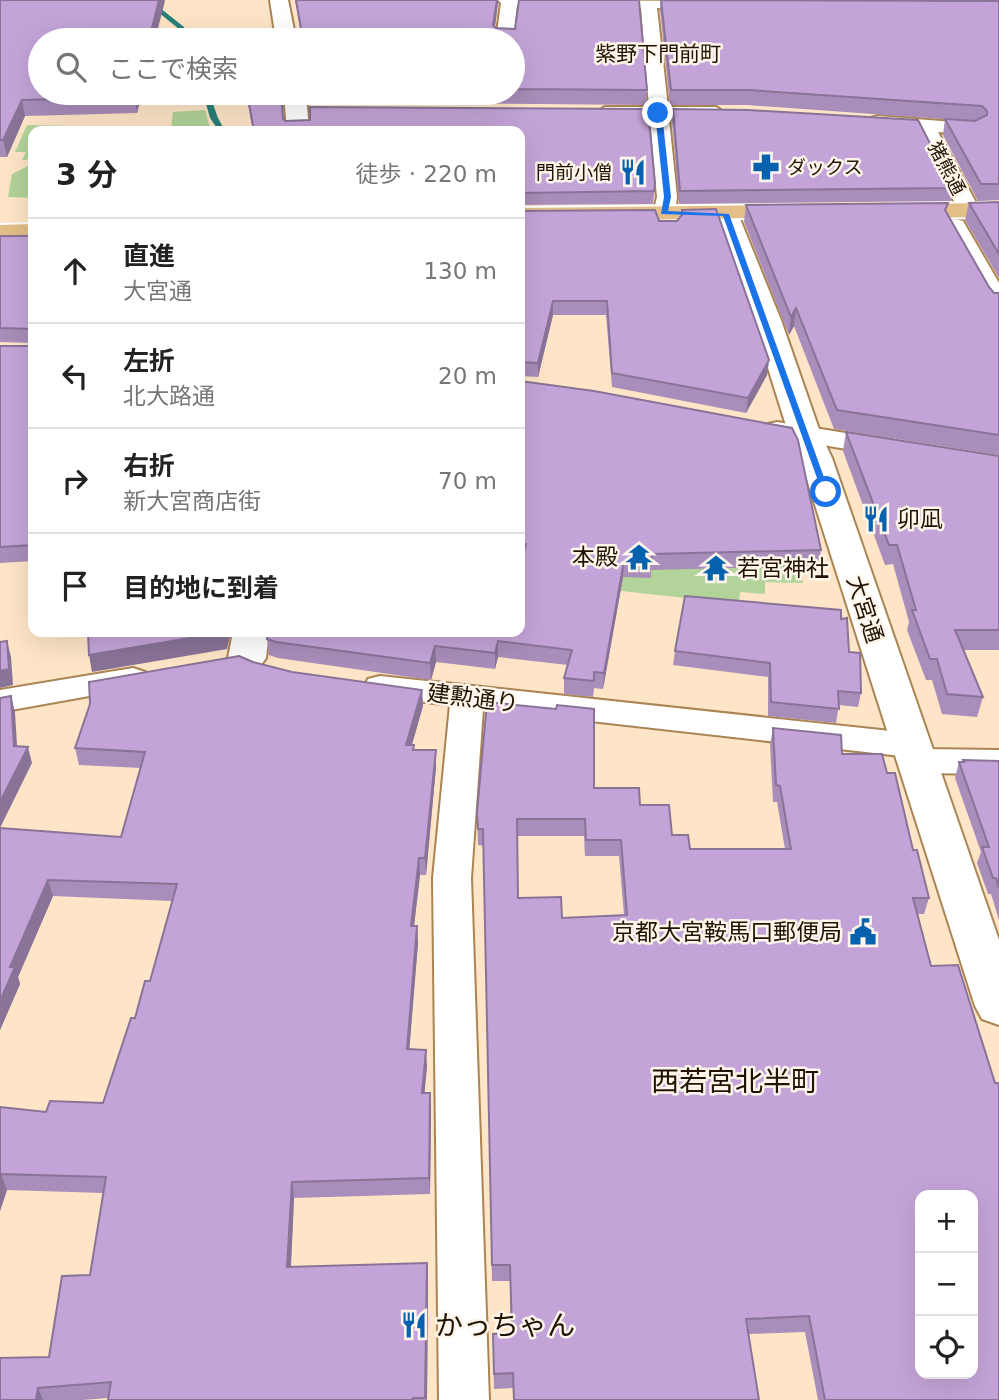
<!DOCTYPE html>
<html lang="ja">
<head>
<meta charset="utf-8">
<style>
  :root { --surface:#fff; --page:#f6f6f6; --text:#222; --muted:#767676; --line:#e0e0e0 }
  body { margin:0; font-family:"DejaVu Sans","Noto Sans JP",sans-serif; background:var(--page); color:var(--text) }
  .controls { position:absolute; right:21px; bottom:21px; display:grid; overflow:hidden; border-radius:14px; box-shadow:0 7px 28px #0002 }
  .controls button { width:63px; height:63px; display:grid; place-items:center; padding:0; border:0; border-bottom:2px solid var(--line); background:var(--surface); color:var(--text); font:35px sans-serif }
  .stop { position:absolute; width:21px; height:21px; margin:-16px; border:5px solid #1a73e8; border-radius:50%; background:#fff }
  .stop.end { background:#1a73e8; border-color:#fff; box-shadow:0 2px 7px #0008 }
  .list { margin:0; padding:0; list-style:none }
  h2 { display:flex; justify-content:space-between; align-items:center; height:91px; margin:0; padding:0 28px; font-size:30px }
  h2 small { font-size:23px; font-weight:400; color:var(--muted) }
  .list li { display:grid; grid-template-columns:46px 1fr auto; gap:21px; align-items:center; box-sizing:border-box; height:105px; padding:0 28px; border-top:2px solid var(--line) }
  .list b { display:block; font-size:26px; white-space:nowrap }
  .list p { margin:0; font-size:23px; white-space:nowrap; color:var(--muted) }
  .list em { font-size:23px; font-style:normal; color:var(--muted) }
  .icon { flex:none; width:38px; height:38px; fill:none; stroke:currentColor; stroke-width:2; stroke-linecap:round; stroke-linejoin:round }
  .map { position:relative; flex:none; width:999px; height:1400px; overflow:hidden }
  .search { position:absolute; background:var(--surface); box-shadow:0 7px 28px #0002; left:28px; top:28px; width:497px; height:77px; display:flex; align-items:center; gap:18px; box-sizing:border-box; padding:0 24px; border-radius:38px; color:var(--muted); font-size:26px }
  .panel { position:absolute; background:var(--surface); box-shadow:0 7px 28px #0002; left:28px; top:126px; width:497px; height:511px; border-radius:14px }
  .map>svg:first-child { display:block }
</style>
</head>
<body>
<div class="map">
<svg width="999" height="1400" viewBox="0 0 999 1400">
  <rect width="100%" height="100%" fill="#fee5c7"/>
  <path fill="#b2d399" d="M205 110 211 131H171L173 112Z
    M27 125 71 126 69 131H33V159L22 160 26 152H15Z
    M28 166H33V198L8 197 12 174Z
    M612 526 797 554 803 583 765 582V594L740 592 739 604 613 590Z"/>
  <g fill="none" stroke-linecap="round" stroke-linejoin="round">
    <path fill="#298078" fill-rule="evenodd" d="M143 0H150L184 27 190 40H184L179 29Z
      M203 93H209L218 118 225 131H219L210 118Z"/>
    <g stroke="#ab8453" stroke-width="4">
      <path id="minor" d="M498 0 713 1 715 4 713 7 707 9 657 8 668 107H716L725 113 716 119H669L677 197 675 214 679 227 676 232H660L653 214 657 197 650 119H605L596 113 605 107H649L641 8 517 5 513 41 496 40 501 3Z
        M878 116 979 124 982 128 972 134 938 132 980 210 977 215H961L918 130 871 126 868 122 871 118Z
        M955 219 963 221 999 283V310L991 308 987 303 944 226 947 221Z
        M777 422 889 440 899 442 903 448 899 454 889 456 768 436 764 430 768 424Z
        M133 668 145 672 149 679 145 686 0 712V690Z
        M380 676 909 733 921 737 926 745 924 749 999 750V774L915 773 903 769 898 761 901 756 483 709 471 878 489 1400H439L433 878 450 705 368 695 364 687 368 679Z"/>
    </g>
    <g stroke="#ab8453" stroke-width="4">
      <path id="tertiary" d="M270 0H288L296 40H276Z
        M284 93H306L309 131H287Z
        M726 207 735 209 738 214 781 320 821 435 832 458 999 940V1025L982 1019 975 1006 800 458 789 435 753 320 714 214 717 209Z
        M233 632H269L266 658 260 666 247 670 234 666 228 658Z"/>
    </g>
    <g stroke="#fff" stroke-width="4">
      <path id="primary" d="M999 203V217L893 218 884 216 881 211 884 206 893 204Z
        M798 205 807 207 810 212 807 217 520 222V208Z
        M33 224V240L0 241V225Z"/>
    </g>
    <use href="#minor" fill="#fff" fill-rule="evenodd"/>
    <use href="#tertiary" fill="#fff" fill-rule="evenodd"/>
    <use href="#primary" fill="#e3be88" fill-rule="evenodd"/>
  </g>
  <path fill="#a98dba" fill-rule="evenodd" d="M0 0H164L165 1 40 93H142L137 113 25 116 7 157H0Z
    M295 0H498L495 27 647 90 646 105 309 102V93H513V40H302Z
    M661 0 999 1V200L978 201 943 135 945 119 956 120 747 105H670L660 10Z
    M246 93H281L283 119 286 121 310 120V107L648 109 655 184 653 204 520 205V131H253Z
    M673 109 953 188 951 201 679 204 672 122Z
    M999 202V278L965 220 969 203Z
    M746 205 946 212 989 287 994 293H999V455L834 429 794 326 789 335 744 222Z
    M682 210 769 360 767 375 746 413 612 387 606 315H553L538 377 520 376V211L677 221 681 217Z
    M0 236H33V561L0 563V346H32V343L0 342Z
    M520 381 821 550 818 566 651 570V578L623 577 603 689 594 688 593 697 564 694V678L568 665 498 657 495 669 436 662 431 680 278 658 269 655 267 639 520 632 522 560H520Z
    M846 432 999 456V650H964L983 697 977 717 942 714 932 680H926L907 630 909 622 893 564 885 565 843 451Z
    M841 619 849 652 861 693 858 707 839 705 836 723 768 716V677L673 665 675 651Z
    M253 662 292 672 422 690 423 706 412 745H414V750L436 767 426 875H420L414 926H417L418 943 409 1049 427 1066 424 1093 431 1110 430 1194 294 1198 291 1267 427 1263 428 1279 427 1400H108V1398L82 1400H0L49 1357 90 1275 103 1193 7 1190 0 1211V1107L46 1112 103 1103 150 981 172 901 53 896 18 977 20 984 0 1030V828L121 837 141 768 79 765 75 748Z
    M773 728 842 754 887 773 913 850 929 898 924 914H917L999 1400H818L805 1332 748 1334 759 1400H513V1388L494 1389 493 1350 511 1333 510 1281H492L484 846 478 845 477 812 594 788 640 805 672 835 690 849H785L777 802H773L770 745ZM518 836H584L585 856H619L624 915 562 918 518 898Z
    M963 760 999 761V920L991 894H988L977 863 981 852 955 778 959 762H963Z"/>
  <path fill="#897397" d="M159 0H164L165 1 155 40H149Z
    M497 0H498V4L493 40V25Z
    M136 93H142L137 113 135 97Z
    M22 100 25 116 7 157 3 140Z
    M553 301V315L538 377V363Z
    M796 308 794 326 789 335 791 317Z
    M769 360 767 375 746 413 748 398Z
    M624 561 623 577 603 689 604 673Z
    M225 632H231L227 649 92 672 89 655Z
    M7 641 11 657 13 685 0 688V671Z
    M498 641V657L495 669V653Z
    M435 646 436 662 431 680 430 663Z
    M422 690 423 706 407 761 406 745Z
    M11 696 15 712 18 762 14 746Z
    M28 747 32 763 0 828V802Z
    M436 750V767L426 875 425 858Z
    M419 858 420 875 412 943 411 926Z
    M48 880 53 896 18 977 20 984 0 1030V1001L10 967Z
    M417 926 418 943 408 1066 407 1049Z
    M426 1050 427 1066 423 1110 422 1093Z
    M430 1093 431 1110 430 1194 429 1178Z
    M1 1174 7 1190 0 1211V1178Z
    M292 1182 294 1198 290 1283 287 1267Z
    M427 1263 428 1279 427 1400H426Z
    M38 1388 43 1400H36Z"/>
  <path fill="#c4a4d8" stroke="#897397" stroke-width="2" fill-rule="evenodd" d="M0 0H159L149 40H40V93H136L135 97 22 100 3 140H0Z
    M296 0H497L493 25 496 28 515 29 519 0H639L647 90 513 89V40H303Z
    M661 0 999 1V184H981L945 119 975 121 987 115V111L982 106 749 90H671Z
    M247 93H281L283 119 286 121 310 120V107L648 109 655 184 654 191 520 193V131H254Z
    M673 109 748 110 918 120 953 188 680 191Z
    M999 202V254L969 203Z
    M948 203 945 210 989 287 994 293H999V435L837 410 796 308 791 317 746 205Z
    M716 209 769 360 748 398 612 373 607 301H553L538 363 520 362V211L655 210 659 221H677L682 215V210Z
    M0 236H33V545L0 547V346H32V329L0 328Z
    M520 381 594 391 792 428 798 440 821 550 652 554V562L624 561 604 673 594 672V681L564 678 572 650 498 641 495 653 435 646 430 663 276 642 267 639 268 632H520V568L526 544H520Z
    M846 432 999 456V630H955L983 697 947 694 937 659H930L912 610H916L897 545H889Z
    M685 596 841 610V619L847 618 849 652 860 653 861 693 838 691 839 709 771 702 770 663 675 651Z
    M88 632H225L89 655Z
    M7 641 9 669 0 671V642Z
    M239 656 253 662 292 672 422 690 406 745H414L413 750H436L425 858H419L411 926H417L407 1049 426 1050 422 1093H430L429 1178 292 1182 287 1267 427 1263 425 1398H413V1400H108L111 1382 38 1388 36 1400H0V1358L49 1357 62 1276 90 1275 106 1177 1 1174 0 1178V1107L46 1112 50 1101 103 1103 131 1018H135L145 981H150L177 884 48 880 10 967H15L0 1001V828L121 837 145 752 75 748 90 704 89 682Z
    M11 696 14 746 28 747 0 802V698Z
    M487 702 556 709 557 705 594 709V788H639L640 805H669L672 835H688L690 849H791L780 786 776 785 773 728 841 735 842 754H882L887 773H895L913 850H917L929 898H913L931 966 958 965 995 1083H998L999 1085V1400H825L809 1316 746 1319 759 1400H514L513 1373 494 1374 493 1334 512 1333 510 1265H492L483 829H478L477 812ZM517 819H585L586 840H621L627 915 562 918 561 897 518 898ZM920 1195H973V1374H920Z
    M963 760 999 761V888L996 878H993L982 847H989L959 762H964Z"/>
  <path fill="#1a73e8" d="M658 111 662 113 671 197 668 211 729 214 830 494 822 492 723 216 661 214 664 197 655 113Z"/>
  <defs>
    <g id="pharmacy-bare" transform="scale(2.1)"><path d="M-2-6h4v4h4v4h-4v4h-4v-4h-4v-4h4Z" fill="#0661ae" stroke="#fef5eb" stroke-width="2.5" paint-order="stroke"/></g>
    <g id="restaurant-bare" transform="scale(2.1)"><path d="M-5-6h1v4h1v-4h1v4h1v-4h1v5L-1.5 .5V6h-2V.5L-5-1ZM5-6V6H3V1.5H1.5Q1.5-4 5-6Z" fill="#0661ae" stroke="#fef5eb" stroke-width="2.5" paint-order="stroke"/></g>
    <g id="temple-bare" transform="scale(2.1)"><path d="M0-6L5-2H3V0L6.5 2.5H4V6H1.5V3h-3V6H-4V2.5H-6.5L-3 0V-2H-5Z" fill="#0661ae" stroke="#fef5eb" stroke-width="2.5" paint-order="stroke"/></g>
    <g id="civic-bare" transform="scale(2.1)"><path d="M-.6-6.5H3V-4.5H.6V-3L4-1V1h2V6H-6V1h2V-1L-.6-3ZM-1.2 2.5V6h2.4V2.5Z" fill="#0661ae" stroke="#fef5eb" stroke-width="2.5" paint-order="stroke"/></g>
  </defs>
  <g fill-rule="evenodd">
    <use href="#pharmacy-bare" x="766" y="167"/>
    <use href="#restaurant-bare" x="633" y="172"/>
    <use href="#restaurant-bare" x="876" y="519"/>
    <use href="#temple-bare" x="639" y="557"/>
    <use href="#temple-bare" x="716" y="568"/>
    <use href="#civic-bare" x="863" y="932"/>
    <use href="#restaurant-bare" x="414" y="1325"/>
  </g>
  <g text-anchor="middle" stroke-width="5" stroke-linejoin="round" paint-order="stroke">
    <g font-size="19" fill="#211201" stroke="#fef5eb" text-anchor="start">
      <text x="787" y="174">ダックス</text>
      <text x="612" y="179" text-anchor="end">門前小僧</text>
    </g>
    <g font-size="19" fill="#211201" stroke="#fef5eb">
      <text transform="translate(947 168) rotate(62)" y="7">猪熊通</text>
    </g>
    <g font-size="21" fill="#211201" stroke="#fef5eb">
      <text x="658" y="61">紫野下門前町</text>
    </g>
    <g font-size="23" fill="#211201" stroke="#fef5eb" text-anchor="start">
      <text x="897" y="527">卯凪</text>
      <text x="618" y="565" text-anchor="end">本殿</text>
      <text x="737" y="576">若宮神社</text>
      <text x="842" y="940" text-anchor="end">京都大宮鞍馬口郵便局</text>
    </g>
    <g font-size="23" fill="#211201" stroke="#fef5eb">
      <text transform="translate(865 609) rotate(72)" y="8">大宮通</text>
      <text transform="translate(473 698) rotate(7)" y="8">建勲通り</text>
    </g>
    <g font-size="28" fill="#211201" stroke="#fef5eb">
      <text x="735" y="1091">西若宮北半町</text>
    </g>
    <g font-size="28" fill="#211201" stroke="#fef5eb" text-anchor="start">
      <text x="435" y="1335">かっちゃん</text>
    </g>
  </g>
</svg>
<div class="controls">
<button>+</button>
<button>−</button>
<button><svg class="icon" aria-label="locate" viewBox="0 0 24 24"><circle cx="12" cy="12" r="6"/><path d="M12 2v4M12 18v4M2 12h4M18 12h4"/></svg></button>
</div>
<div class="stop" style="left:826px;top:492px"></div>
<div class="stop end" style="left:658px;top:113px"></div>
<div class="search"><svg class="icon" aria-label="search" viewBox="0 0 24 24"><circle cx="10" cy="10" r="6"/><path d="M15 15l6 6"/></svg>ここで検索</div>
<section class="panel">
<h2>3 分<small>徒歩 · 220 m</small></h2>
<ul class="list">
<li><svg class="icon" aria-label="ahead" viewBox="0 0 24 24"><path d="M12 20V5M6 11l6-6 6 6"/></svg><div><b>直進</b><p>大宮通</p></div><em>130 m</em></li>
<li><svg class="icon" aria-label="left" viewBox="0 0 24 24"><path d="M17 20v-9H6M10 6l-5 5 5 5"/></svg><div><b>左折</b><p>北大路通</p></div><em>20 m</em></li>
<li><svg class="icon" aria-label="right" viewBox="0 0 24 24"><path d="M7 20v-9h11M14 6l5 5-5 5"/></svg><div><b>右折</b><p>新大宮商店街</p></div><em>70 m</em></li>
<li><svg class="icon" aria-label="arrive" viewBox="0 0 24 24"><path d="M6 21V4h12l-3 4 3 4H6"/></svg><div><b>目的地に到着</b></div></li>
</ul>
</section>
</div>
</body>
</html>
